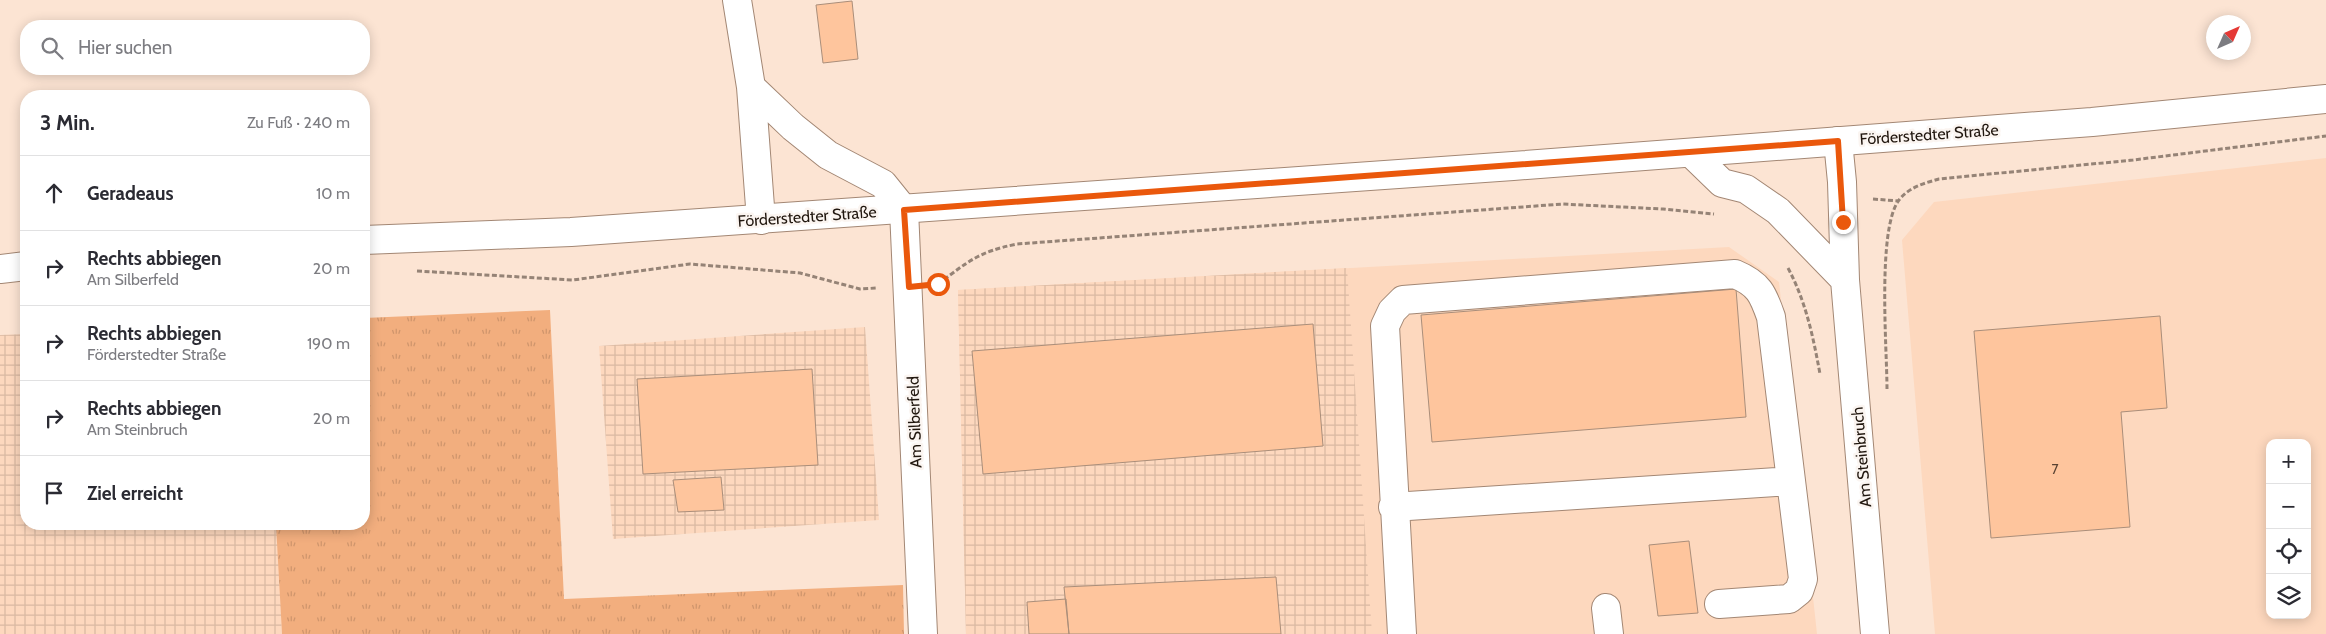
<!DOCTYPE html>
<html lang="de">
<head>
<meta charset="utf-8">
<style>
  :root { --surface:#fff; --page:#f7f7f7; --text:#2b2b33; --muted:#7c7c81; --line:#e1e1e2 }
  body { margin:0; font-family:Cabin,sans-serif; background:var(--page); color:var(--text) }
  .controls { position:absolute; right:15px; bottom:15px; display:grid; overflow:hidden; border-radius:10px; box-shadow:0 2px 12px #0003 }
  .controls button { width:45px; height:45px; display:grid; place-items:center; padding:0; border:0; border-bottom:1px solid var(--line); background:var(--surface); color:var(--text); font:25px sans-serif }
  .compass { position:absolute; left:2206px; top:15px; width:45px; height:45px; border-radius:50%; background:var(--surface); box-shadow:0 2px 12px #0003; rotate:45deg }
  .stop { position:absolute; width:15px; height:15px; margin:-11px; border:4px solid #ea580c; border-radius:50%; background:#fff }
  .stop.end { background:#ea580c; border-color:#fff; box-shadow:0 1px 5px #0008 }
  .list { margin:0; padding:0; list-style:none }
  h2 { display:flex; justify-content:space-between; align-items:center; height:65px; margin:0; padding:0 20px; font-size:21px }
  h2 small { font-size:16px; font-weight:400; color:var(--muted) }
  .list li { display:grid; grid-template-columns:32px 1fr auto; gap:15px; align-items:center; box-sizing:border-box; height:75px; padding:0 20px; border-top:1px solid var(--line) }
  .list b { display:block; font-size:19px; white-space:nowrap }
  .list p { margin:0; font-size:16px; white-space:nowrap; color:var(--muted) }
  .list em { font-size:16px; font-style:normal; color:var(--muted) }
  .icon { flex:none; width:28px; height:28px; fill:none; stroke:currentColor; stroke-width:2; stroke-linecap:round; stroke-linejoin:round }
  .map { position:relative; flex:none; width:2326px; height:634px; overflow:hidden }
  .search { position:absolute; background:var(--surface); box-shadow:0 2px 12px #0003; left:20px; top:20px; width:350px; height:55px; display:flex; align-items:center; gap:12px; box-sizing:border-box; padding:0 18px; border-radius:20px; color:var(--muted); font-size:19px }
  .panel { position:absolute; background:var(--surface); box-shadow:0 2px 12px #0003; left:20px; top:90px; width:350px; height:440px; border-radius:20px }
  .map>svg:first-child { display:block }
</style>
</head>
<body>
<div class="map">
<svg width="2326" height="634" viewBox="0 0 2326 634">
  <defs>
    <pattern id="industrial-grid" width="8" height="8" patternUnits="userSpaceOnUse" patternTransform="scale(1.25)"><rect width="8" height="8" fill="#fdd8be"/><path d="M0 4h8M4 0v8" fill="none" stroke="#d9b9a2"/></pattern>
    <pattern id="grass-tufts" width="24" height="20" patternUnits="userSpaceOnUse" patternTransform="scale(1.25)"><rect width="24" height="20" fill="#f2ae7e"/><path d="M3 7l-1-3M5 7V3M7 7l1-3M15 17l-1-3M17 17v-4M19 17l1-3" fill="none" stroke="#cf956c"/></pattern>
  </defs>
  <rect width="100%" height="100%" fill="#fce4d3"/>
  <path fill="#fdd8be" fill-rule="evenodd" d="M2326 158V634H1935L1902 240 1934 202ZM2270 443H2307V615H2270Z
    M1729 247 1779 282 1817 634H966L958 290Z"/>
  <path fill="url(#industrial-grid)" d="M1347 268 1372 634H966L958 290Z
    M865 327 879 520 613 539 599 346Z
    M26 334V524H277L282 634H0V335Z"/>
  <path fill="url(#grass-tufts)" d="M550 310 564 599 903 585 904 634H282L276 524H364V318Z"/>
  <path fill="#fec59d" stroke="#aa8e7a" d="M852 1 858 59 823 63 816 5Z
    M1736 289 1746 417 1432 442 1421 315Z
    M2160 316 2167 408 2121 412 2130 527 1991 538 1974 331Z
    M1313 324 1323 446 983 474 972 351Z
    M812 369 818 465 643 474 637 379Z
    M721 477 724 510 678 512 673 480Z
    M1689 541 1698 613 1658 616 1649 545Z
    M1276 577 1281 634H1069L1064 587Z
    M1066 599 1069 634H1029L1027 602Z"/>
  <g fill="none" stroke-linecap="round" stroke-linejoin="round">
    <g stroke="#a38774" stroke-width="30">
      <path id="minor" d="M737 0 751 87 761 220
        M751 87 793 127 828 155 883 184 904 210 923 634
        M1838 141 1842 182 1845 280 1875 634
        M1691 153 1722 183 1746 189 1778 211 1845 280
        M1393 507 1791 481
        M1606 608 1609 634
        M1402 634 1385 326 1392 311 1403 300 1735 274C1759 284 1763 294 1771 317L1803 579 1799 591 1789 599 1719 604"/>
    </g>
    <g stroke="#a38774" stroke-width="30">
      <path id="major" d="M364 240 571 232 1513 166 2092 122 2326 99
        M0 269 26 266"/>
    </g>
    <path stroke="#958376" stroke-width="3" stroke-dasharray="5 2.5" stroke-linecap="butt" d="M1873 199 1899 201
      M1788 268C1806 302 1813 336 1820 374
      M417 271 573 280 690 264 800 273 860 289 877 288
      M938 284C969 261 978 252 1017 244L1563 204 1663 209 1714 214
      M1887 389C1887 349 1877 229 1899 200 1909 187 1925 183 1939 179L2133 160 2326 136"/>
    <use href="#minor" stroke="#fff" stroke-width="28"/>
    <use href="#major" stroke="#fff" stroke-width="28"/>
  </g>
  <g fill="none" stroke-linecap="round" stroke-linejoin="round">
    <path stroke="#ea580c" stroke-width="6" d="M938 284 909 287 904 210 1838 141 1843 222"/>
  </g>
  <g text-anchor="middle" stroke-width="5" stroke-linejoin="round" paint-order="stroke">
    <g font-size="14" fill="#584232">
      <text x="2055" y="474">7</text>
    </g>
    <g font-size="16" fill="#21170f" stroke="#fbf5f1">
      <text transform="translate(1929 134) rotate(-4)" y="6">Förderstedter Straße</text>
      <text transform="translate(807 216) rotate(-4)" y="6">Förderstedter Straße</text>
      <text transform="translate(914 422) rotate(-92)" y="6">Am Silberfeld</text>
      <text transform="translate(1861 457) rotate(-95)" y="6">Am Steinbruch</text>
    </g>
  </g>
</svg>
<div class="controls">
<button>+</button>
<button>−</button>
<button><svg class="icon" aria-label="locate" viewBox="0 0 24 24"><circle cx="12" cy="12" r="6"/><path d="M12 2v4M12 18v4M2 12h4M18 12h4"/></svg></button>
<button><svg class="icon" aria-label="layers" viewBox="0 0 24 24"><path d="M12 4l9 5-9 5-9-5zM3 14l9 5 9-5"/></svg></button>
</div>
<svg class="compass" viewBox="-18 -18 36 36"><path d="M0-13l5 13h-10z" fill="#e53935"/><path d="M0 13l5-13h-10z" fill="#7c7c81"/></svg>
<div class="stop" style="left:938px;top:284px"></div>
<div class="stop end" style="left:1843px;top:222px"></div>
<div class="search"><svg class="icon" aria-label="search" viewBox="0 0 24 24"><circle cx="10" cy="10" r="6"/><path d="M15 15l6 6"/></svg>Hier suchen</div>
<section class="panel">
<h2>3 Min.<small>Zu Fuß · 240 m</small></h2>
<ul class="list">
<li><svg class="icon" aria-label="ahead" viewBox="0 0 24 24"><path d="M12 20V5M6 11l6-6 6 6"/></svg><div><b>Geradeaus</b></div><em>10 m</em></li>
<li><svg class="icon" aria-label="right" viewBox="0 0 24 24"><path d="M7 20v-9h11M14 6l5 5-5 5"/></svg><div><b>Rechts abbiegen</b><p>Am Silberfeld</p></div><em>20 m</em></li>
<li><svg class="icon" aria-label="right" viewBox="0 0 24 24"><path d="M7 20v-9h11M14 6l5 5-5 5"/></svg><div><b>Rechts abbiegen</b><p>Förderstedter Straße</p></div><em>190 m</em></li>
<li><svg class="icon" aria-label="right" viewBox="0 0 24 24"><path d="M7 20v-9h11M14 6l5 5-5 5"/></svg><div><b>Rechts abbiegen</b><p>Am Steinbruch</p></div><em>20 m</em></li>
<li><svg class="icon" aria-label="arrive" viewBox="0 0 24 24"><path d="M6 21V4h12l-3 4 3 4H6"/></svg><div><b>Ziel erreicht</b></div></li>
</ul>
</section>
</div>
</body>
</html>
